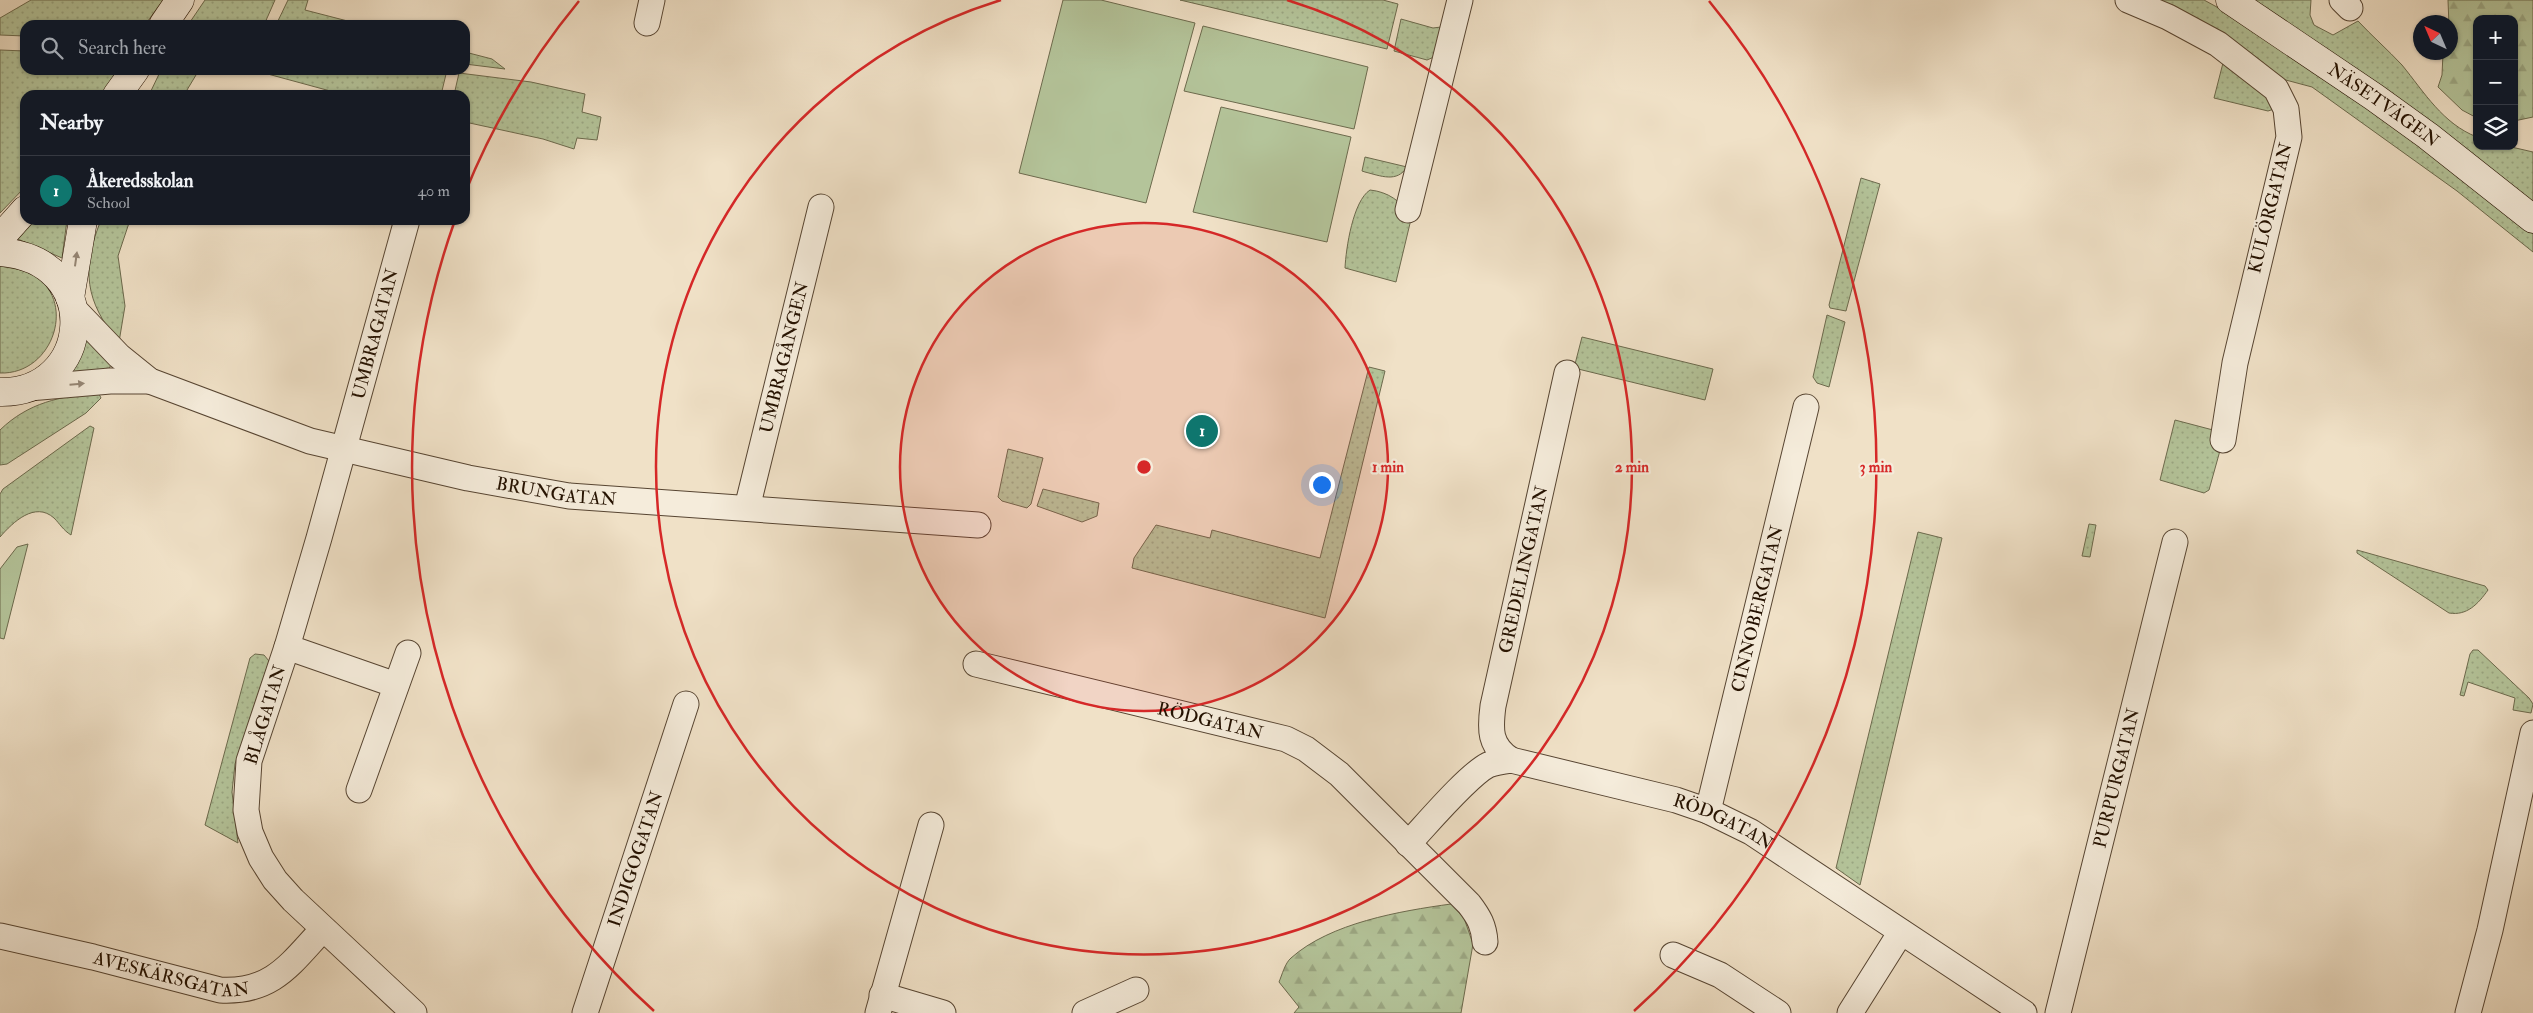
<!DOCTYPE html>
<html lang="en">
<head>
<meta charset="utf-8">
<style>
  :root { --surface:#171b24; --page:#242831; --text:#f1f3f6; --muted:#9ea1a6; --line:#363941; --accent:#0f766e }
  body { margin:0; font-family:"IM FELL Double Pica",serif; background:var(--page); color:var(--text) }
  .controls { position:absolute; right:15px; top:15px; display:grid; overflow:hidden; border-radius:10px; box-shadow:0 1px 4px #0004 }
  .controls button { width:45px; height:45px; display:grid; place-items:center; padding:0; border:0; border-bottom:1px solid var(--line); background:var(--surface); color:var(--text); font:25px sans-serif }
  .compass { position:absolute; left:2413px; top:15px; width:45px; height:45px; border-radius:50%; background:var(--surface); box-shadow:0 1px 4px #0004; rotate:316deg }
  .you { position:absolute; left:1321px; top:484px; width:18px; height:18px; margin:-12px; border:4px solid #fff; border-radius:50%; background:#1a73e8; box-shadow:0 0 0 8px #1a73e833 }
  .badge { display:grid; place-items:center; width:32px; height:32px; border-radius:50%; background:var(--accent); color:#fff; font-size:16px; font-weight:700 }
  .pin { position:absolute; translate:-50% -50%; border:2px solid #fff; box-shadow:0 1px 5px #0006 }
  .list { margin:0; padding:0; list-style:none }
  h2 { display:flex; justify-content:space-between; align-items:center; height:65px; margin:0; padding:0 20px; font-size:21px }
  h2 small { font-size:16px; font-weight:400; color:var(--muted) }
  .list li { display:grid; grid-template-columns:32px 1fr auto; gap:15px; align-items:center; box-sizing:border-box; height:70px; padding:0 20px; border-top:1px solid var(--line) }
  .list b { display:block; font-size:19px; white-space:nowrap }
  .list p { margin:0; font-size:16px; white-space:nowrap; color:var(--muted) }
  .list em { font-size:16px; font-style:normal; color:var(--muted) }
  .icon { flex:none; width:28px; height:28px; fill:none; stroke:currentColor; stroke-width:2; stroke-linecap:round; stroke-linejoin:round }
  .map { position:relative; flex:none; width:2533px; height:1013px; overflow:hidden }
  .search { position:absolute; background:var(--surface); box-shadow:0 1px 4px #0004; left:20px; top:20px; width:450px; height:55px; display:flex; align-items:center; gap:12px; box-sizing:border-box; padding:0 18px; border-radius:15px; color:var(--muted); font-size:19px }
  .panel { position:absolute; background:var(--surface); box-shadow:0 1px 4px #0004; left:20px; top:90px; width:450px; height:135px; border-radius:15px }
  .map>svg:first-child { display:block }
</style>
</head>
<body>
<div class="map">
<svg width="2533" height="1013" viewBox="0 0 2533 1013">
  <defs>
    <pattern id="grass-dots" width="8" height="8" patternUnits="userSpaceOnUse" patternTransform="scale(1.25)"><rect width="8" height="8" fill="#b4c49a"/><path d="M2 2h.1M6 6h.1" fill="none" stroke="#9ba783" stroke-width="1.8" stroke-linecap="round"/></pattern>
    <pattern id="forest-firs" width="22" height="20" patternUnits="userSpaceOnUse" patternTransform="scale(1.25)"><rect width="22" height="20" fill="#b4c49a"/><path d="M5 1l3.5 6h-7zM16 11l3.5 6h-7z" fill="#9ba783"/></pattern>
  </defs>
  <rect width="100%" height="100%" fill="#f0e1c7"/>
  <filter id="stains"><feTurbulence type="fractalNoise" baseFrequency=".004" numOctaves="4"/><feColorMatrix values="0 0 0 0 .2 0 0 0 0 .09 0 0 0 0 .02 0 0 0 .5 -.17"/></filter>
  <radialGradient id="worn" r=".72"><stop offset=".6" stop-color="#630" stop-opacity="0"/><stop offset="1" stop-color="#630" stop-opacity=".3"/></radialGradient>
  <path fill="url(#grass-dots)" stroke="#6c6a4d" d="M31 0H163L145 25H25V36L0 35V18Z
    M205 0H275L264 25H188Z
    M288 0H308L305 10 363 25H276Z
    M1180 0H1383L1398 4 1387 49Z
    M2156 0H2204L2226 12 2344 90 2443 161 2533 234V252L2457 191 2312 87 2282 79 2257 58 2220 34Z
    M2252 0H2311L2310 15 2314 25 2333 35 2358 21C2372 36 2388 50 2402 65 2424 92 2443 124 2477 137V146H2507L2533 152V205Z
    M1401 19 1433 28 1441 27 1434 57 1427 60 1394 51Z
    M0 50 25 51V70L119 71 102 95H25V187L0 213Z
    M465 52 492 59 505 69 465 64Z
    M2223 63 2267 96 2274 109 2268 111 2214 98Z
    M161 70H199L184 95H149Z
    M253 70H447L441 95H345Z
    M459 73 531 82 585 94 582 112 601 117 597 140 577 138 574 149 543 139 465 122V95H454Z
    M1365 157 1407 167C1397 183 1381 176 1365 172L1362 171Z
    M1861 178 1880 184 1846 311 1830 308 1829 305Z
    M1370 190C1389 192 1399 201 1412 215L1396 282 1345 268C1346 248 1353 201 1370 190Z
    M29 220H67L62 258 13 237Z
    M101 220H130L118 256 125 306 119 342C85 302 81 269 101 220Z
    M0 266C9 268 21 269 30 273 79 298 54 375 0 373Z
    M1827 315 1845 322 1829 387 1817 383 1813 377Z
    M86 337 112 362 109 369 74 373 72 369Z
    M1582 337 1713 369 1705 400 1574 368Z
    M1369 367 1385 371 1325 618 1132 568 1134 558 1156 525 1210 538 1212 530 1320 558Z
    M98 392 101 398 86 413 7 464 0 465V430C29 402 60 397 98 392Z
    M2175 420 2213 430 2221 447 2209 490 2204 493 2160 480Z
    M90 426 94 428 71 535C63 530 60 524 54 518 35 501 13 522 0 537V494L3 489Z
    M1008 449 1043 458 1031 504 1027 508 1002 501 998 497Z
    M1043 489 1099 503 1097 516 1082 522 1037 506Z
    M2089 524 2096 525 2090 557 2082 556Z
    M1918 532 1942 538 1860 885 1836 868Z
    M2357 550 2485 586 2488 590C2478 604 2467 616 2449 613L2357 553Z
    M2473 650H2478L2529 698 2533 704 2531 713 2513 710 2515 698 2468 682 2464 696 2460 695 2470 654Z
    M255 654 264 655 269 661 235 764 232 792 238 843 205 825 250 658Z"/>
  <path fill="url(#forest-firs)" stroke="#6c6a4d" d="M2448 0H2533V117L2514 121V19H2477V118L2462 110 2438 87 2442 75 2443 53 2450 52Z
    M1451 904 1464 918 1473 944 1461 1013H1294L1299 1007 1279 982C1282 975 1285 963 1291 958 1330 923 1400 911 1451 904Z"/>
  <path fill="#b4c49a" stroke="#6c6a4d" d="M1063 0H1101L1195 23 1146 203 1019 173Z
    M1203 26 1368 67 1354 129 1184 91Z
    M1221 107 1351 137 1327 242 1193 212Z
    M28 544 4 639 0 638V569L17 547Z"/>
  <g fill="none" stroke-linecap="round" stroke-linejoin="round">
    <g stroke="#574532" stroke-width="27">
      <g id="street">
        <path d="M2128 0 2168 17 2218 44 2276 89 2286 109 2289 137 2235 363 2223 440"/>
        <path d="M2342 0 2350 8"/>
        <path d="M647 23 652 0"/>
        <path d="M1408 210 1460 0"/>
        <path d="M407 220 319 538 287 647 249 761 246 810 250 832 261 858 275 880 293 900 414 1013"/>
        <path id="s1" d="M73 308 119 356 150 381 310 441 468 478 569 496 978 525"/>
        <path d="M29 388 110 381H150"/>
        <path id="s2" d="M747 508 821 207"/>
        <path d="M287 647 396 685"/>
        <path id="s3" d="M976 664 1286 739 1306 749 1339 774 1469 904C1479 917 1484 926 1485 942"/>
        <path id="s4" d="M1511 760C1489 746 1490 729 1493 706L1567 373"/>
        <path d="M359 790 408 653"/>
        <path id="s5" d="M1708 811 1806 407"/>
        <path id="s6" d="M1408 844C1426 825 1467 776 1488 765 1495 762 1503 761 1511 760L1676 800 1708 811 1751 832 2024 1013"/>
        <path id="s7" d="M0 936 93 957 220 990C273 993 291 963 323 929"/>
        <path d="M1673 955 1720 975 1778 1013"/>
        <path d="M882 995 943 1013"/>
        <path id="s8" d="M585 1013 686 704"/>
        <path d="M878 1013 931 825"/>
        <path d="M1085 1013 1136 990"/>
        <path d="M1850 1013 1901 932"/>
        <path id="s9" d="M2058 1013 2175 542"/>
        <path d="M2468 1013 2490 930 2533 733"/>
      </g>
    </g>
    <g stroke="#241100" stroke-width="29">
      <g id="secondary">
        <path id="s10" d="M2230 0 2374 97 2428 136 2533 219"/>
        <path d="M163 25 180 0"/>
        <path d="M117 95 135 70"/>
        <path d="M0 238 25 210"/>
        <path d="M0 252C106 260 92 394 0 392"/>
        <path d="M70 298 83 220"/>
      </g>
    </g>
    <use href="#street" stroke="#f5ecdb" stroke-width="25"/>
    <use href="#secondary" stroke="#f5ecdb" stroke-width="28"/>
  </g>
  <defs><path id="oneway-solid" d="M-6-.8H1V-3.2L6.5 0L1 3.2V.8H-6Z" transform="scale(1.25)"/></defs>
  <g fill="#978978">
    <use href="#oneway-solid" transform="translate(76 259) rotate(-82)"/>
    <use href="#oneway-solid" transform="translate(77 384) rotate(-5)"/>
  </g>
  <circle cx="1144" cy="467" r="244" fill="#d62828" fill-opacity=".12"/>
  <g fill="none" stroke="#d62828" stroke-width="2.5">
    <circle cx="1144" cy="467" r="244"/>
    <path d="M1287 0A488 488 0 1 1 1001 0"/>
    <path d="M654 1011A732 732 0 0 1 454 223M465 193A732 732 0 0 1 579 1M1709 1A732 732 0 0 1 1634 1011"/>
  </g>
  <g text-anchor="middle" stroke-width="4.5" stroke-linejoin="round" paint-order="stroke">
    <g font-size="18" fill="#241100" stroke="#f5ecdb">
      <text dy="6" stroke="none"><textPath href="#s10" startOffset="186">NÄSETVÄGEN</textPath></text>
      <text transform="translate(2270 208) rotate(-76)" y="6">KULÖRGATAN</text>
      <text transform="translate(375 334) rotate(-75)" y="6">UMBRAGATAN</text>
      <text dy="6" stroke="none"><textPath href="#s2" startOffset="155">UMBRAGÅNGEN</textPath></text>
      <text dy="6" stroke="none"><textPath href="#s1" startOffset="529">BRUNGATAN</textPath></text>
      <text dy="6" stroke="none"><textPath href="#s4" startOffset="201">GREDELINGATAN</textPath></text>
      <text dy="6" stroke="none"><textPath href="#s5" startOffset="208">CINNOBERGATAN</textPath></text>
      <text transform="translate(265 715) rotate(-73)" y="6">BLÅGATAN</text>
      <text dy="6" stroke="none"><textPath href="#s3" startOffset="241">RÖDGATAN</textPath></text>
      <text dy="6" stroke="none"><textPath href="#s9" startOffset="242">PURPURGATAN</textPath></text>
      <text dy="6" stroke="none"><textPath href="#s6" startOffset="358">RÖDGATAN</textPath></text>
      <text dy="6" stroke="none"><textPath href="#s8" startOffset="162">INDIGOGATAN</textPath></text>
      <text dy="6" stroke="none"><textPath href="#s7" startOffset="176">AVESKÄRSGATAN</textPath></text>
    </g>
  </g>
  <circle cx="1144" cy="467" r="8" fill="#d62828" stroke="#f5ecdb" stroke-width="2.5"/>
  <g font-size="15" text-anchor="middle" font-weight="bold" fill="#d62828" stroke="#f5ecdb" stroke-width="4.5" stroke-linejoin="round" paint-order="stroke">
    <text x="1388" y="472">1 min</text>
    <text x="1632" y="472">2 min</text>
    <text x="1876" y="472">3 min</text>
  </g>
  <rect width="100%" height="100%" filter="url(#stains)"/>
  <rect width="100%" height="100%" fill="url(#worn)"/>
</svg>
<div class="controls">
<button>+</button>
<button>−</button>
<button><svg class="icon" aria-label="layers" viewBox="0 0 24 24"><path d="M12 4l9 5-9 5-9-5zM3 14l9 5 9-5"/></svg></button>
</div>
<svg class="compass" viewBox="-18 -18 36 36"><path d="M0-13l5 13h-10z" fill="#e53935"/><path d="M0 13l5-13h-10z" fill="#9ea1a6"/></svg>
<div class="you"></div>
<div class="pin badge" style="left:1202px;top:431px">1</div>
<div class="search"><svg class="icon" aria-label="search" viewBox="0 0 24 24"><circle cx="10" cy="10" r="6"/><path d="M15 15l6 6"/></svg>Search here</div>
<section class="panel">
<h2>Nearby<small></small></h2>
<ul class="list">
<li><span class="badge">1</span><div><b>Åkeredsskolan</b><p>School</p></div><em>40 m</em></li>
</ul>
</section>
</div>
</body>
</html>
